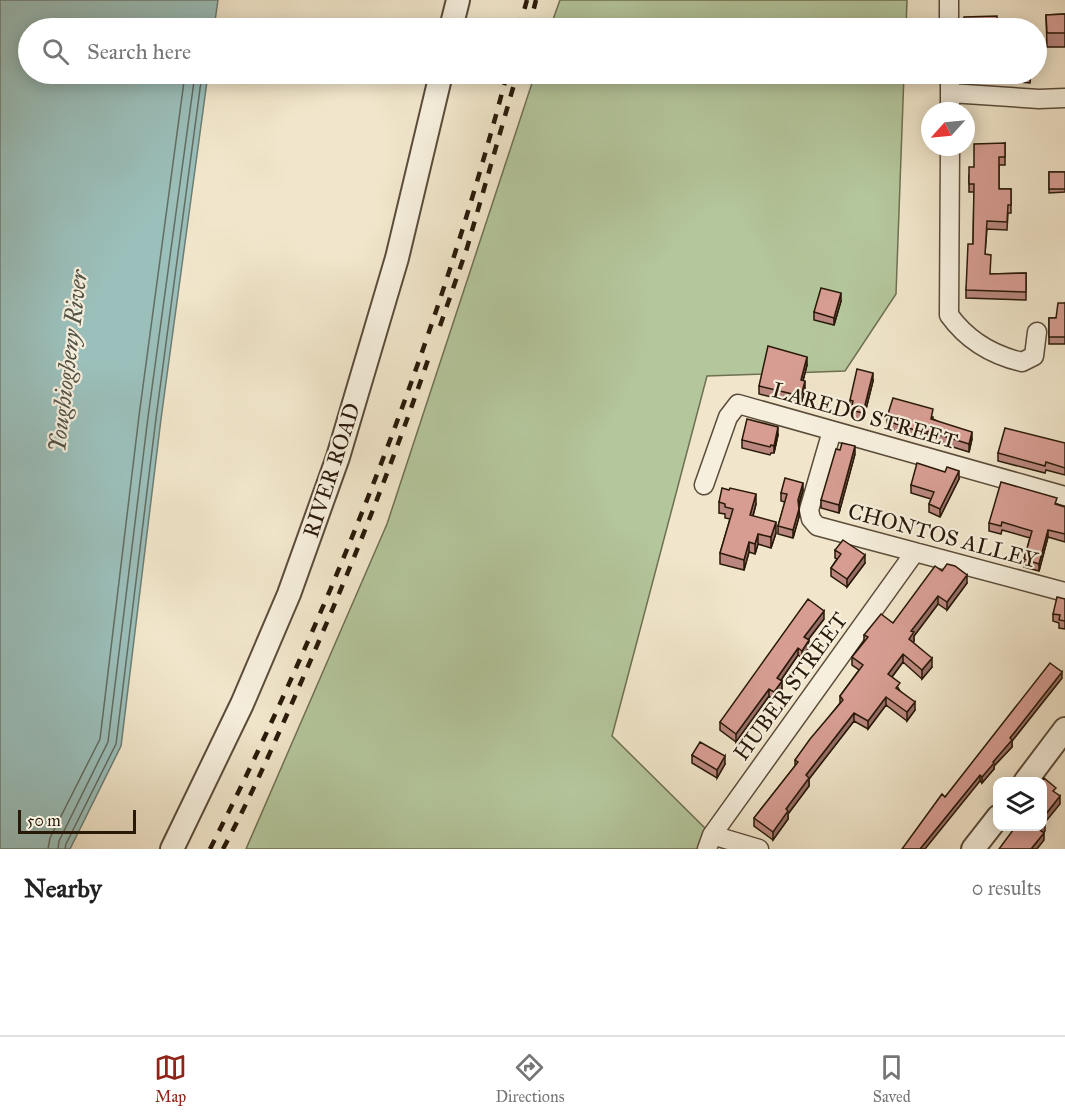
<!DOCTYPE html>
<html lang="en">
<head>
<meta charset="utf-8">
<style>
  :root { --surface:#fff; --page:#f6f6f6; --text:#222; --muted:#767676; --line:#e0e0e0; --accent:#8f2418 }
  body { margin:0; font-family:"IM FELL Great Primer",serif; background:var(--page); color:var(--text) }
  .controls { position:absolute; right:18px; bottom:18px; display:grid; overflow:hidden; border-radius:12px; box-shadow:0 3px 15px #0003 }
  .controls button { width:54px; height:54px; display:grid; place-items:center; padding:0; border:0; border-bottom:2px solid var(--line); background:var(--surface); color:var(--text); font:30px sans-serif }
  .compass { position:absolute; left:921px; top:102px; width:54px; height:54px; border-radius:50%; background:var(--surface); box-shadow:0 3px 15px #0003; rotate:243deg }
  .scale { position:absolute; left:18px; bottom:15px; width:118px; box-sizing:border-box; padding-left:6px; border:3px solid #291909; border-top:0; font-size:16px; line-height:21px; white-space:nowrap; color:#291909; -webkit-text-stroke:4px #f6efdd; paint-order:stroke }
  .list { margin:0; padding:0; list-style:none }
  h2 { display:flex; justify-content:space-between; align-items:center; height:78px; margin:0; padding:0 24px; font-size:26px }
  h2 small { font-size:20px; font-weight:400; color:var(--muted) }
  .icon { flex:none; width:33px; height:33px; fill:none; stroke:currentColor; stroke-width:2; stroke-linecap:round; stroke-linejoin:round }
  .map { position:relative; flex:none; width:1065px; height:849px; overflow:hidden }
  .search { position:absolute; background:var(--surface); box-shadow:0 3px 15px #0003; left:18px; right:18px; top:18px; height:66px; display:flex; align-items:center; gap:15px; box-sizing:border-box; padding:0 21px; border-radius:33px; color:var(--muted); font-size:22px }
  .sheet { height:186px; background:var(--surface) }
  nav { display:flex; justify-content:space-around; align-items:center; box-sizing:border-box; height:84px; border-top:2px solid var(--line); background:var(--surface); font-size:16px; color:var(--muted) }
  nav a { display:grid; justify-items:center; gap:3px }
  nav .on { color:var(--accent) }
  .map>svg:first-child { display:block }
</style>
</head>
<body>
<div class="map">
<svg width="1065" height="849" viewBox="0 0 1065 849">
  <rect width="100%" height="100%" fill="#f1e6cb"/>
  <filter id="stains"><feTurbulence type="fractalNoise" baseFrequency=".00333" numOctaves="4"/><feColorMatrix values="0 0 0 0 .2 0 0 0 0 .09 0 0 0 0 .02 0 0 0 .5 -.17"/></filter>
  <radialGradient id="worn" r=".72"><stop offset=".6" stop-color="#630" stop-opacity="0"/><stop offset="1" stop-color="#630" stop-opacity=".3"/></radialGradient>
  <path fill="#b4c69c" stroke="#6e7052" stroke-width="1.5" d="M560 0H907L906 28H550Z
    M535 74H904L896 294 845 371 707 376 612 736 712 835 708 849H246L387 524Z"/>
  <path fill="#9bbfba" stroke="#6d7d73" stroke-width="1.5" d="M0 0H218L214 28H28V74H208L161 419 121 746 70 849H0Z"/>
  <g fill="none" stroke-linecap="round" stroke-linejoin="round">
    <path stroke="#626c62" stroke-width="1.5" d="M48 849 50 838 100 739 139 416 185 74
      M58 849 59 841 108 742 148 417 195 74
      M65 849 66 844 116 744 156 418 202 74"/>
    <g stroke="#5b4c3a" stroke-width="21">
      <path id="minor" d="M949 0V28
        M950 74V111
        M950 93 1039 99 1065 98
        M950 147 949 315C967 340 992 355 1022 362L1034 356 1037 332
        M832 431 809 510 811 519 817 526 1065 592
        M704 485 728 417 738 404 1065 496
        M712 835 759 849
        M707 849 712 835 915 552"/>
    </g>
    <g stroke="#5b4c3a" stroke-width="26">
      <path id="tertiary" d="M451 28 458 0
        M1025 782 1065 729
        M172 849 242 704 289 594 338 457 397 258 441 74
        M973 849 998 817"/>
    </g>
    <use href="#minor" stroke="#f6efdd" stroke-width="18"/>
    <use href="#tertiary" stroke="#f6efdd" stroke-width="22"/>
    <path stroke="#291909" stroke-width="4.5" stroke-dasharray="10 10" stroke-linecap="butt" d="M519 28 527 0
      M529 28 536 0
      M440 326 467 248 517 74
      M210 849C239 792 266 735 292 677 380 482 453 280 507 74
      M223 849C255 789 282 726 309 664 354 561 395 457 431 351"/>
  </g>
  <path fill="#b9877e" stroke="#291909" stroke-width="1.5" d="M1065 14V47H1047L1046 15Z
    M909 74H936V83H909Z
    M969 74H998V82L969 83Z
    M1006 74H1031L1030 83 1006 81Z
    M1005 143V165H999V189H1011V213H1008L1007 230 987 229 985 254 990 274 1026 273V300L966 298V290L973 244 974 192H969V175L974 167Z
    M1049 172H1065V192L1049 193Z
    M841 301 834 325 814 320V312Z
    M1065 303V344H1049V318H1056Z
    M807 365 803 381 805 389 801 404 759 394V386Z
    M873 381 863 421 851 418 852 408H850V400Z
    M887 417H933V419L972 439 969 452 927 439V441L890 429V425L887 424Z
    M778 435 774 453H771L770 455 742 448V440Z
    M1065 443V475L1046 470 1045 473 998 461V453Z
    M855 454 839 513 821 508V500Z
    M959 479 940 517 929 512V504L931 499 911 493V485Z
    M803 490 799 505V517L793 538 778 534V526L785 502 781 501V493Z
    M719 502 756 504 753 516 776 533 771 548 758 544 755 554 749 552 744 570 720 564V553L730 519 725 518V514L719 513Z
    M1057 504 1065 507V542L1048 537 1039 571 1024 567V559L1030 538 1002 530 1001 534 989 531V523Z
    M835 550 865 563 847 587 831 576V568L837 559 835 558Z
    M942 571 967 583 947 610 938 604 914 636V641L913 642 932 667 922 679 903 662 892 677 900 691 915 710 907 721 886 705 868 729 854 721 809 779V786L788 814V819L773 840 754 826V818L795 766V760L840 703V696L859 670 852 665V657L864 641V635L893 623Z
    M1065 599V629L1059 628V623L1053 621V614Z
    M824 619 808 640 809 648 802 658 798 655 781 680 782 689 774 700 769 696 736 742 720 730V722Z
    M1062 678 1012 741V747L994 766V769L982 783 980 781 945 797Z
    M692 755 725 764 717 778 692 763Z"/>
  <path fill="#966e67" stroke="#291909" stroke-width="1.5" d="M841 293V301L834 325V318Z
    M807 357V365L801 388V380Z
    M873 373V381L863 421V413Z
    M805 381V389L801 404V396Z
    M778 427V435L774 453V446Z
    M972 432V439L969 452V444Z
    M855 446V454L839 513V505Z
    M959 471V479L940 517V509Z
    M803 483V490L798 507V500Z
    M756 494V504L750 526V515Z
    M799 509V517L793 538V530Z
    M776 522V533L771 548V537Z
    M1048 530V537L1039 571V564Z
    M758 534V544L755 554V544Z
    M749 542V552L744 570V560Z
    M865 555V563L847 587V579Z
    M967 575V583L947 610V602Z
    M938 596V604L914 636V641L909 648V639L911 631Z
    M824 611V619L804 645V637Z
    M809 640V648L802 658V651Z
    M798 648V655L777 686V678Z
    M903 654V662L888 682V674Z
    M932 658V667L922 679V670Z
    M1062 672V678L1012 741V747L994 766V769L982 783V777L1010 738Z
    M782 681V689L774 700V692Z
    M769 689V696L736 742V734Z
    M886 697V705L868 729V721Z
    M915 702V710L907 721V712Z
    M854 713V721L809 779V786L788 814V819L773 840V832L806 775Z
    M725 756V764L717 778V770Z
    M980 775V781L925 849H920Z
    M1060 796V804L1042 826V819Z
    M1045 824V831L1040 837V830Z
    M1044 833V840L1037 849H1031Z"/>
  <path fill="#d79d93" stroke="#291909" stroke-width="1.5" d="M1065 14V33H1047L1046 15Z
    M997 16V28H964V17Z
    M903 23H917V28H903Z
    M909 74H936V75L909 76Z
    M969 74H998L969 75Z
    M1005 143V157H999V189H1011V205H1008L1007 222 987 221 985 254 991 255 990 274 1026 273V292L966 290 968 244H973L974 184H969V167H974V144Z
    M1049 172H1065V189H1049Z
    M821 288 841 293 834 318 814 312Z
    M1058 303H1065V337H1049V318H1056Z
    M768 346 807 357 801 380 805 381 801 396 759 386Z
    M857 369 873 373 863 413 851 410 853 401 850 400Z
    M893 398 933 409 931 419 972 432 969 444 927 431V434L890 422 891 418 887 417Z
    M747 419 778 427 774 446 771 445 770 447 742 440Z
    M1005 428 1065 443V468L1046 462 1045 466 998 453Z
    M842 443 855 446 839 505 821 500 836 449 840 450Z
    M917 463 945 472 947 467 959 471 940 509 929 504 934 492 911 485Z
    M785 478 803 483 798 500 799 509 793 530 778 526 787 494 781 493Z
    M1001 482 1057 498 1055 504 1065 507V534L1048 530 1039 564 1024 559 1032 531 1002 522 1001 526 989 523Z
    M722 488 729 490 730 488 756 494 750 515 776 522 771 537 758 534 755 544 749 542 744 560 720 553 733 509 725 507V504L719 502Z
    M843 540 865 555 847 579 831 568 841 554 835 550Z
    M947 564 955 566 967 575 947 602 938 596 911 631 914 632 909 639 932 658 922 670 903 654 888 674 900 683 896 688 915 702 907 712 886 697 868 721 854 713 806 775 809 778 786 809 788 811 773 832 754 818 798 762 795 760 810 739 843 700 840 696 863 665 852 657 868 637 864 635 881 614 893 623 935 566 942 571Z
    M1057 597 1065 599V621L1059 620 1060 615 1053 614Z
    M808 599 824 611 804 637 809 640 802 651 798 648 777 678 782 681 774 692 769 689 736 734 720 722Z
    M1050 663 1062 672 1010 738 1012 740 993 762 994 763 982 777 980 775 920 849H902L942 794 945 797Z
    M700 742 725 756 717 770 692 755Z
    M1044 778 1056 788 1053 791 1060 796 1042 819V782H1041Z
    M1042 822 1045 824 1040 830 1044 833 1031 849H999L1016 826H1042Z"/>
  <g text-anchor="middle" stroke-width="4.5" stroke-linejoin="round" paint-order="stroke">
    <g font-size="22" fill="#291909" stroke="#f6efdd">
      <text transform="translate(865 415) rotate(16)" y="8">LAREDO STREET</text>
      <text transform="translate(331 470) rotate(-72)" y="8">RIVER ROAD</text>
      <text transform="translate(943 535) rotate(15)" y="8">CHONTOS ALLEY</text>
      <text transform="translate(790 686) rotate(-54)" y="8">HUBER STREET</text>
    </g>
    <g font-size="24" font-style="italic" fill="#515347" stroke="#f6efdd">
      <text transform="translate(68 361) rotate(-83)" y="8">Youghiogheny River</text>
    </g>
  </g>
  <rect width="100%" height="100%" filter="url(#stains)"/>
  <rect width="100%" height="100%" fill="url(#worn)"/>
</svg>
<div class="controls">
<button><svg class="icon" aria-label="layers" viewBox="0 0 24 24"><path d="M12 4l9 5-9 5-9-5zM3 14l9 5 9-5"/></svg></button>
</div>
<svg class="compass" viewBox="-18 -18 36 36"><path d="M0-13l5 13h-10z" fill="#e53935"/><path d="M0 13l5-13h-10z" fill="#767676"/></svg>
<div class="scale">50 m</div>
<div class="search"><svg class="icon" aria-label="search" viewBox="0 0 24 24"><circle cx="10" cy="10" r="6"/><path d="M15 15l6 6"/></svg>Search here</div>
</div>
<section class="sheet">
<h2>Nearby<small>0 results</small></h2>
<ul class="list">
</ul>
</section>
<nav>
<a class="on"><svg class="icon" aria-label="map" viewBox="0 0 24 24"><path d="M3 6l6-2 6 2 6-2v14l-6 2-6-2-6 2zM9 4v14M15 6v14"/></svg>Map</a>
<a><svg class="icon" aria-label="directions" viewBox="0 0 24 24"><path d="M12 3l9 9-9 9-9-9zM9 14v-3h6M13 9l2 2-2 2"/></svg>Directions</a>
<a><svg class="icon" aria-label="saved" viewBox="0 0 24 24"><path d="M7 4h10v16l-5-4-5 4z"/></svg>Saved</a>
</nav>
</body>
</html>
